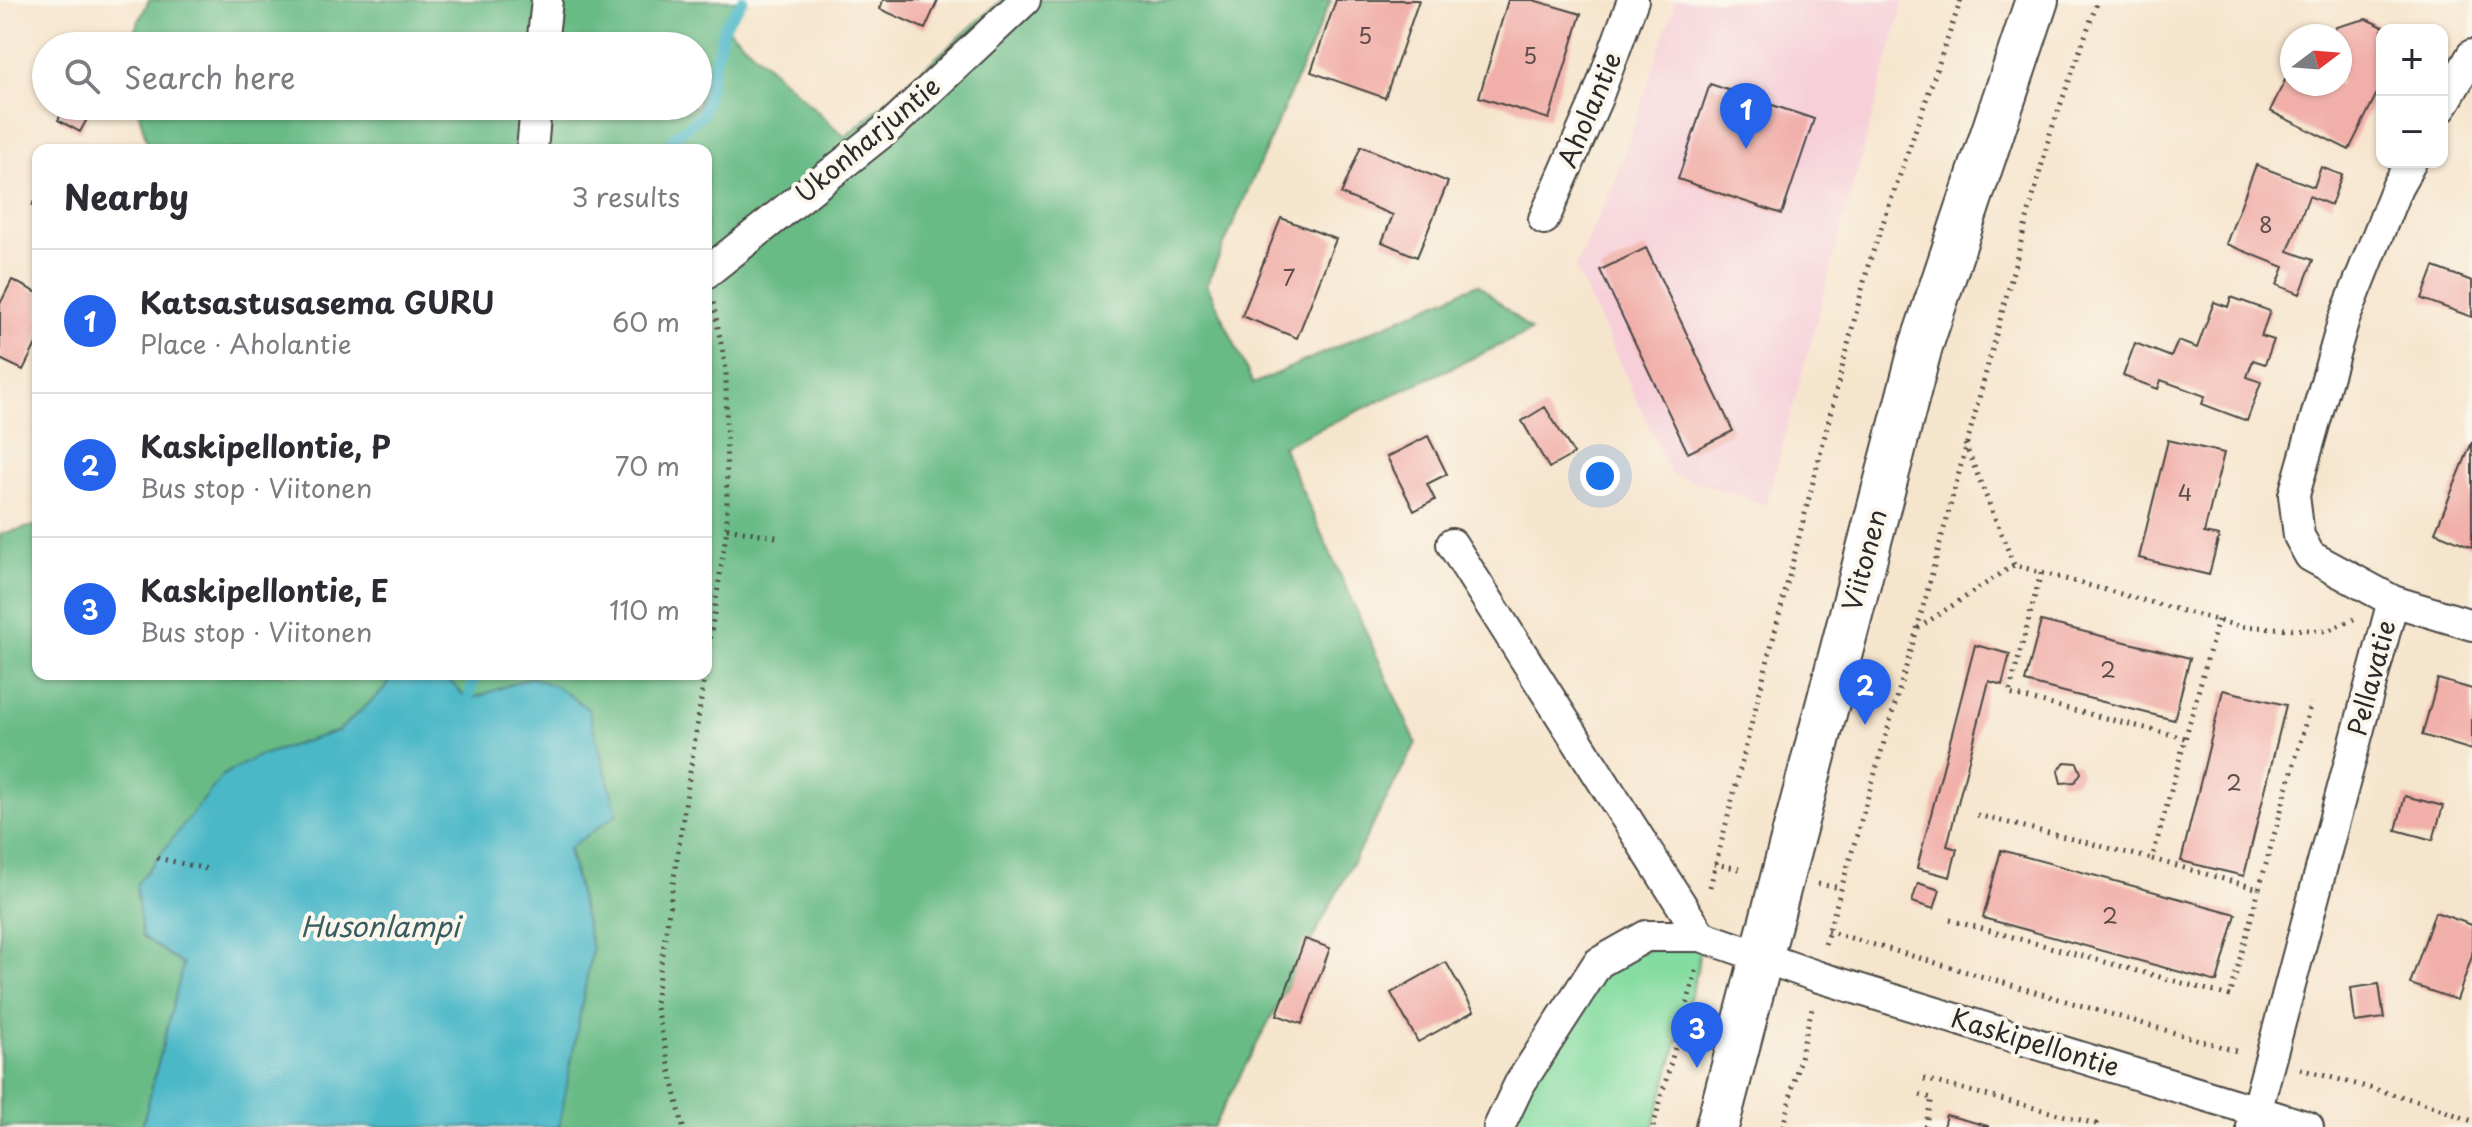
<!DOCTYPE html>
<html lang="en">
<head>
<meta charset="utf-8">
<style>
  :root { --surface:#fff; --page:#f2f2f3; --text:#2b2b33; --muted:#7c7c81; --line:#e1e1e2; --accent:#2563eb }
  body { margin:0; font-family:"Playpen Sans",sans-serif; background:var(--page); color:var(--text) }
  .controls { position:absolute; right:24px; top:24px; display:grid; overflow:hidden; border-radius:16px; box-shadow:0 2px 6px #0004 }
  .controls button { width:72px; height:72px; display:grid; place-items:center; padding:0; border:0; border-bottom:2px solid var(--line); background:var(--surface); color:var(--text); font:40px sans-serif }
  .compass { position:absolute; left:2280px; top:24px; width:72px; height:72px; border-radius:50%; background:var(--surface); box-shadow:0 2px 6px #0004; rotate:74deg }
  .you { position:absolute; left:1600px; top:476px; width:28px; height:28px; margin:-20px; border:6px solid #fff; border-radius:50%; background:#1a73e8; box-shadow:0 0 0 12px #1a73e833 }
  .badge { display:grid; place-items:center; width:52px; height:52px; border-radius:50%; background:var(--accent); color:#fff; font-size:26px; font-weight:700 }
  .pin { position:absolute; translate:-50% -66px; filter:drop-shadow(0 2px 4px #0008) }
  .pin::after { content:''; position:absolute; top:42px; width:28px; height:24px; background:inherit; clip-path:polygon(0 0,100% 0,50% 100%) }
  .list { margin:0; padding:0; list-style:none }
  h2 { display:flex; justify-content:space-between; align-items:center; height:104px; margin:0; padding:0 32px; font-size:34px }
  h2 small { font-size:26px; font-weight:400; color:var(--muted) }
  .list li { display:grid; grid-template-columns:52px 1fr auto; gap:24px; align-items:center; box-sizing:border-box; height:144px; padding:0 32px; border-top:2px solid var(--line) }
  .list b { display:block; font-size:30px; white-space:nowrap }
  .list p { margin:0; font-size:26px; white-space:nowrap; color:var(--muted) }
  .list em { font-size:26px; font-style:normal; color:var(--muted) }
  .icon { flex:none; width:44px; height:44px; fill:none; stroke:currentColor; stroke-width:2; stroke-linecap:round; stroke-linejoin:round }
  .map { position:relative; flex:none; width:2472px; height:1127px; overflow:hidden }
  .search { position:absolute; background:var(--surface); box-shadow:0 2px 6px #0004; left:32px; top:32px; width:680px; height:88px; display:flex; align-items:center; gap:20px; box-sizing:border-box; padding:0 28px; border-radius:44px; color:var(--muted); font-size:30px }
  .panel { position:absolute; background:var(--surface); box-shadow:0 2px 6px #0004; left:32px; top:144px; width:680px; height:536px; border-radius:16px }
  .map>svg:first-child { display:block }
</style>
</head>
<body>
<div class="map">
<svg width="2472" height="1127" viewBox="0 0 2472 1127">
  <rect width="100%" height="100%" fill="#fbf7ec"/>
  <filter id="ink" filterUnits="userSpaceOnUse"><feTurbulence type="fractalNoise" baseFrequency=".0125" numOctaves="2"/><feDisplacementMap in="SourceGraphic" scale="16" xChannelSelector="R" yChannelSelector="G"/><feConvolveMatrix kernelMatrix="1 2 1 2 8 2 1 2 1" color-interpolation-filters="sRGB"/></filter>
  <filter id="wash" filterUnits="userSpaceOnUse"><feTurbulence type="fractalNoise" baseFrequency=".006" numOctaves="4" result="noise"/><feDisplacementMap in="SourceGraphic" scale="32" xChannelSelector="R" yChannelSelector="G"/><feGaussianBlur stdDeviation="1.8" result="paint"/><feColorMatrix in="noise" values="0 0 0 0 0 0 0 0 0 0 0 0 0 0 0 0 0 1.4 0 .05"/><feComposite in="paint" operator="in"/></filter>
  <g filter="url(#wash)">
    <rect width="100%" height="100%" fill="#f6e5cd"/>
    <path fill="#f6cfd9" d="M1676 0H1904L1766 505 1671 474 1575 267 1614 184Z"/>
    <path fill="#82db9f" stroke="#568365" stroke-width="2" d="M1701 936 1697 972 1653 1127H1499L1598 963Z"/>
    <path fill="#69bb86" stroke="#4a7358" stroke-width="2" d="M149 0H743L725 26 845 137 1002 0H1331L1207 284 1253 384 1478 284 1531 331 1282 446 1416 743 1213 1127H559L592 950 531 677 468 700 448 679V674H706V150H149L137 106H698V46H127Z
      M38 525V674H394L385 689 338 731 256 757 142 936 183 965 142 1127H0V534Z"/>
    <path fill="#4cb8c8" stroke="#3c727a" stroke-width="2" d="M394 674H448V679L468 700 531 677 559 688 588 709 617 814 568 849 592 949 559 1127H142L183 965 142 936 136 885 223 775 256 757 338 731 385 689Z"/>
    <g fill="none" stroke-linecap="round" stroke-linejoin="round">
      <path stroke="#4cb8c8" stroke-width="11" d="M668 150 675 136 702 115 724 26 743 0
        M468 700 475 674"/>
    </g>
    <g id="blocks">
      <path fill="#f1afa9" d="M883 0H938L925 29 880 9Z
        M1336 0H1419L1385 98 1311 72Z
        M1508 0H1533L1581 14 1549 119 1479 97Z
        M2366 19 2390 30H2382V83L2349 150 2270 111 2289 72 2292 84H2340V36H2332L2336 27Z
        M1710 84 1814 119 1782 214 1678 179Z
        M66 106H94L80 132 58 120Z
        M1361 146 1448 182 1417 257 1382 242 1393 215 1341 194Z
        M2256 165 2314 187 2321 167 2342 175 2331 205 2309 196 2288 251 2313 260 2300 294 2277 285 2284 267 2226 244Z
        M1281 218 1336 239 1297 338 1242 316Z
        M1646 248 1733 431 1688 453 1600 270Z
        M2434 267 2472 281V317L2422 299Z
        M12 280 38 293V340L23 370 0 359V304Z
        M2231 297 2270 311 2261 336 2274 340 2265 364 2253 360 2247 377 2261 382 2247 421 2202 404 2205 396 2161 380 2158 389 2123 376 2135 343 2171 357 2178 341 2197 348 2214 302 2228 307Z
        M1545 407 1574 454 1549 468 1522 421Z
        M1428 436 1447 474 1427 484 1435 500 1414 511 1387 457Z
        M2168 440 2224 453 2204 533 2219 536 2209 575 2139 558Z
        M2472 442V547L2435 532Z
        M2041 621 2190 658 2174 720 2025 682Z
        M1975 645 2010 654 2002 685 1989 681 1947 846 1957 849 1950 877 1917 868Z
        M2438 679 2472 689V750L2422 735Z
        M2223 690 2286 705 2244 876 2181 861Z
        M2065 762 2077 763 2081 773 2075 782 2061 783 2058 771Z
        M2405 796 2443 806 2433 840 2396 830Z
        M2001 850 2236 914 2217 982 1983 918Z
        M1918 883 1940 890 1934 909 1912 902Z
        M2435 912 2472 925V956L2457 1000 2410 984Z
        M1305 939 1330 948 1302 1024 1277 1015Z
        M1446 962 1474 1011 1418 1042 1391 993Z
        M2379 984 2384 1018 2355 1022 2351 988Z
        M1946 1115 1988 1126V1127H1943Z"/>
    </g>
  </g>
  <g filter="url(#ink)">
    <use href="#blocks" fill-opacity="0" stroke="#494743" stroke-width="2"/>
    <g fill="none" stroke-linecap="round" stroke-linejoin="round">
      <g stroke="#494743" stroke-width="34">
        <path id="minor" d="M542 46 547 0
          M2442 107 2472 55
          M532 150 536 106
          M1544 219 1597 98 1633 0
          M706 273 893 124 1025 0
          M1452 544 1701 936
          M2393 601 2472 625
          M1499 1127 1519 1085 1598 963 1646 936H1701L1819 977 2308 1127
          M2252 1127 2393 601 2310 556 2299 536 2294 495 2343 322 2397 187 2411 162"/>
      </g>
      <g stroke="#494743" stroke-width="46">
        <path id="secondary" d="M1717 1127 1921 346 2037 0"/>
      </g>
      <path stroke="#494743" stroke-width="5" stroke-dasharray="2 6" stroke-linecap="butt" d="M32 204 38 205
        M1965 444 2014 565
        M727 528 782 538
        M2041 573 2009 694 2185 738
        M2218 620 2152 859 2259 889 2311 703
        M1918 628 2014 565 2238 626 2327 631 2354 619
        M1977 815 2152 859
        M157 858 207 869
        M1714 864 1745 870
        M1818 884 1841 888
        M1710 887 1868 266 1961 0
        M1950 920 2230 996 2259 889
        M1827 931 2240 1052
        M1825 944 1917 629 2050 134 2098 0
        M2300 1069 2418 1101 2472 1121
        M1924 1079 2096 1124 2095 1127
        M1920 1095 1932 1098 1925 1127
        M683 1127 655 1003 727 528 726 369 713 302
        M1653 1127 1697 968
        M1783 1127 1812 1008"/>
      <use href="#minor" stroke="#fff" stroke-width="30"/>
      <use href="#secondary" stroke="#fff" stroke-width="42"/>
    </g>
  </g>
  <g text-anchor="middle" stroke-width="8" stroke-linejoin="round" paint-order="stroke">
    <g font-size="22" fill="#5c4c4a">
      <text x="1365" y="44">5</text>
      <text x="1530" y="64">5</text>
      <text x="2266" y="233">8</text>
      <text x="1289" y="286">7</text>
      <text x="2185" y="501">4</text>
      <text x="2108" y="678">2</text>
      <text x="2234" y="791">2</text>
      <text x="2110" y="924">2</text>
    </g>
    <g font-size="26" fill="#2b2b2b" stroke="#fbf7ec">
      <text transform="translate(1590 110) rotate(-67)" y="9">Aholantie</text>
      <text transform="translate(868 140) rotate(-40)" y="9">Ukonharjuntie</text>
      <text transform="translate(1865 560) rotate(-75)" y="9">Viitonen</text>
      <text transform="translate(2372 678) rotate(-75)" y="9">Pellavatie</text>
      <text transform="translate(2035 1043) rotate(17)" y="9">Kaskipellontie</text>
    </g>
    <g font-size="28" font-style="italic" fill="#375c62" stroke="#fbf7ec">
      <text x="380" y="937">Husonlampi</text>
    </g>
  </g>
</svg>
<div class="controls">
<button>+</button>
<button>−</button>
</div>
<svg class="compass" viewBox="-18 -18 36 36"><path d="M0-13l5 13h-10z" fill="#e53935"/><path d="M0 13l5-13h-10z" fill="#7c7c81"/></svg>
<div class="you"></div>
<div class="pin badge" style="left:1746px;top:149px">1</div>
<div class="pin badge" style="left:1865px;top:725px">2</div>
<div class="pin badge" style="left:1697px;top:1068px">3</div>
<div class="search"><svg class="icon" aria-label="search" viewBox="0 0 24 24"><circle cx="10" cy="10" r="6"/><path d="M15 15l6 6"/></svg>Search here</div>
<section class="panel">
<h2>Nearby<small>3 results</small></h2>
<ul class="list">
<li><span class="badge">1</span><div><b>Katsastusasema GURU</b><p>Place · Aholantie</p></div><em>60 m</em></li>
<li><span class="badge">2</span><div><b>Kaskipellontie, P</b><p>Bus stop · Viitonen</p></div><em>70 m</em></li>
<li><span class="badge">3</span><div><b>Kaskipellontie, E</b><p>Bus stop · Viitonen</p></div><em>110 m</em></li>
</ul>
</section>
</div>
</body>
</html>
